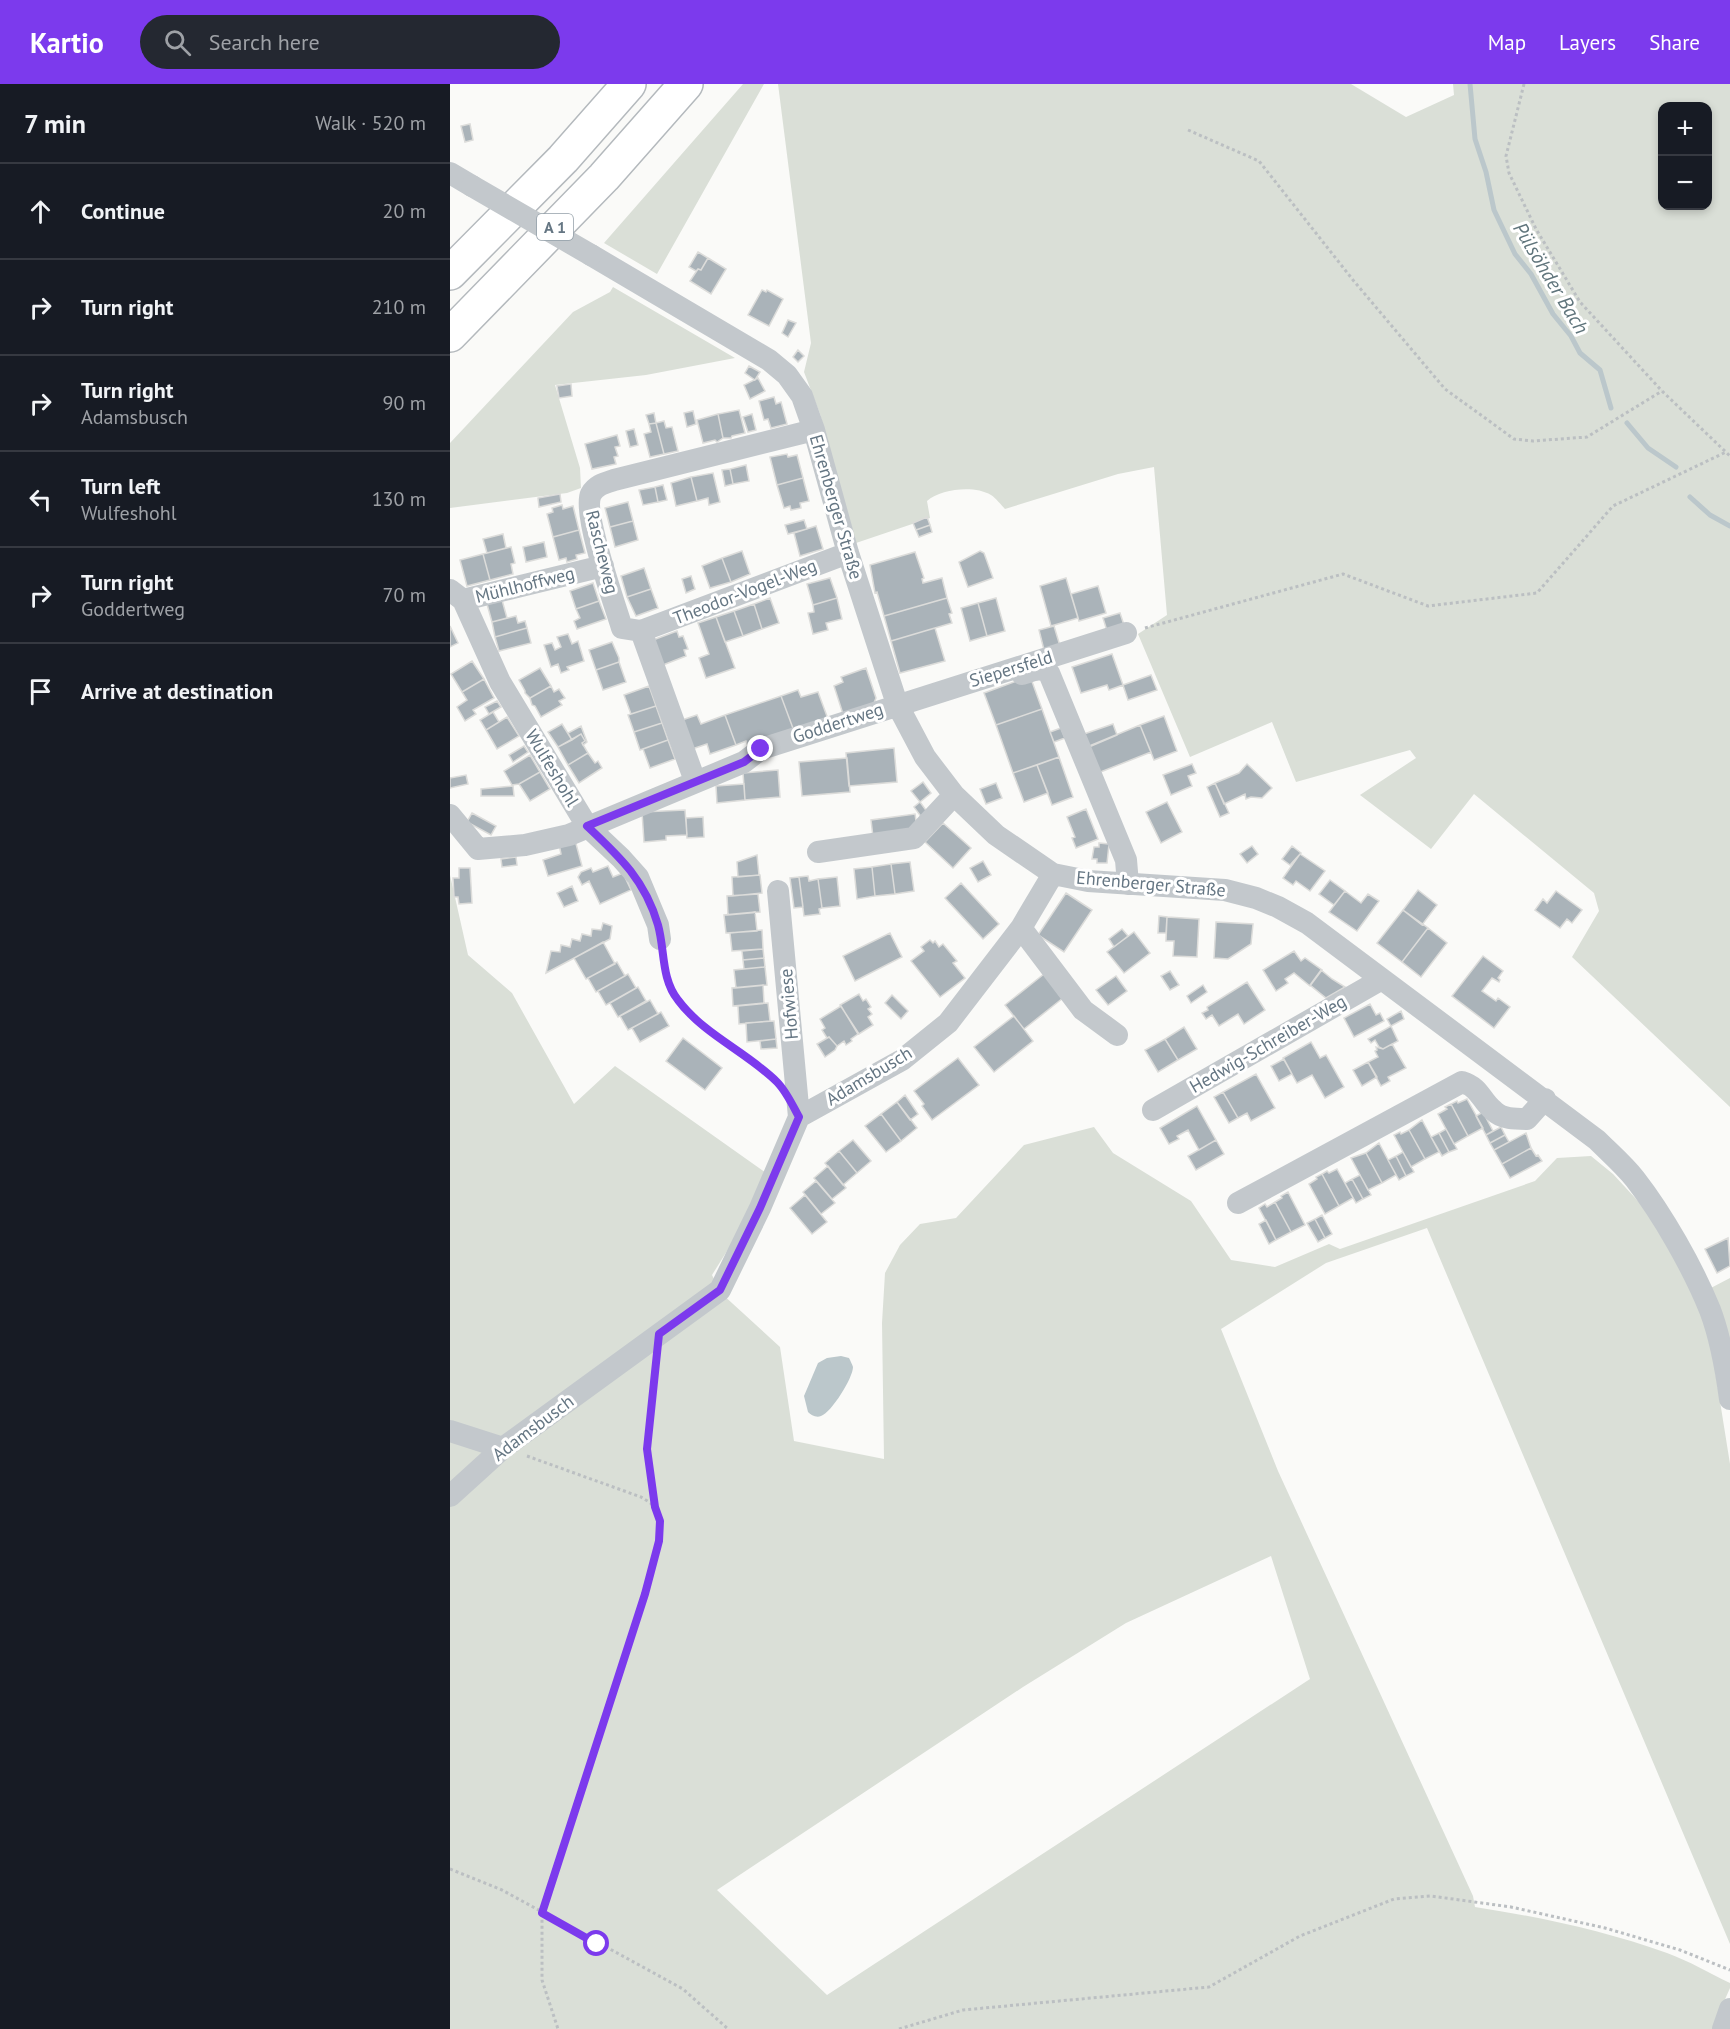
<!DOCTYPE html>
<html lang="en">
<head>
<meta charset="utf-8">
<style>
  :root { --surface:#171b24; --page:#242831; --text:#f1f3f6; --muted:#9ea1a6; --line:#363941; --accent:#7c3aed }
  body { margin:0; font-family:"PT Sans",sans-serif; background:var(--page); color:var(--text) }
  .controls { position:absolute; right:18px; top:18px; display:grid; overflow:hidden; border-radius:12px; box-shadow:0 3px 9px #0003 }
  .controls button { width:54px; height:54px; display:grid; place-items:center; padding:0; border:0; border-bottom:2px solid var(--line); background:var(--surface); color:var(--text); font:30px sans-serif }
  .stop { position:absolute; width:18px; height:18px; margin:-14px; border:4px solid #7c3aed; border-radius:50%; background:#fff }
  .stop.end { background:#7c3aed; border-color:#fff; box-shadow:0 2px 6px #0008 }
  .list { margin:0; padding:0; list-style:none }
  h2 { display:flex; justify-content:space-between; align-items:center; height:78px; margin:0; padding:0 24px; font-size:26px }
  h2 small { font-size:20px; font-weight:400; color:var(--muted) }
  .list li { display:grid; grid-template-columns:39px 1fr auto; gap:18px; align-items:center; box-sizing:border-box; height:96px; padding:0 24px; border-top:2px solid var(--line) }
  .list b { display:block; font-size:22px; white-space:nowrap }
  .list p { margin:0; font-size:20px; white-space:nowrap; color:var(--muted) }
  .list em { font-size:20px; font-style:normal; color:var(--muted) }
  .icon { flex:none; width:33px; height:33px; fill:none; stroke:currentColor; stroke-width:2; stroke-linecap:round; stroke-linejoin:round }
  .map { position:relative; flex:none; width:1280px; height:1945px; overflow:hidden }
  header { display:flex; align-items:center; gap:36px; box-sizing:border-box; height:84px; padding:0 30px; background:var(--accent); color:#fff }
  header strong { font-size:28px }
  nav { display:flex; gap:33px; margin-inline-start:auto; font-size:21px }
  .search { width:420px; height:54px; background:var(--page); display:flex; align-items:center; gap:15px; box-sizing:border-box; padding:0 21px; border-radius:33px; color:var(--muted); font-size:22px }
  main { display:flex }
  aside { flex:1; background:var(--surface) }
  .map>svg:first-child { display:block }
</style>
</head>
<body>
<header>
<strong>Kartio</strong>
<div class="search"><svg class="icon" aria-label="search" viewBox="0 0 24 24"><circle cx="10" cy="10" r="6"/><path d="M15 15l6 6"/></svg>Search here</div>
<nav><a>Map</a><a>Layers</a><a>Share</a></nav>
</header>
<main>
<aside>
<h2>7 min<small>Walk · 520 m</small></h2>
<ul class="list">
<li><svg class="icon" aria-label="ahead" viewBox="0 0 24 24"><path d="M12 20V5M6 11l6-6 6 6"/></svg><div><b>Continue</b></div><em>20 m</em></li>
<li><svg class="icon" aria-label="right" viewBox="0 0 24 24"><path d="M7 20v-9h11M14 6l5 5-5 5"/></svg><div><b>Turn right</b></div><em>210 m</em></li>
<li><svg class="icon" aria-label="right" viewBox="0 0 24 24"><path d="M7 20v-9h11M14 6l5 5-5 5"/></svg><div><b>Turn right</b><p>Adamsbusch</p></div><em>90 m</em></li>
<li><svg class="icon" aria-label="left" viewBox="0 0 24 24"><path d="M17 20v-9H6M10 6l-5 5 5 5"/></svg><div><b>Turn left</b><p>Wulfeshohl</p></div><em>130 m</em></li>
<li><svg class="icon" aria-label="right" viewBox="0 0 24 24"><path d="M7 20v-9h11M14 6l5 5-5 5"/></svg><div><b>Turn right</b><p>Goddertweg</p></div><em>70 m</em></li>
<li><svg class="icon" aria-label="arrive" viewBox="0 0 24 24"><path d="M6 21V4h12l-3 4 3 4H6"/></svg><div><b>Arrive at destination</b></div></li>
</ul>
</aside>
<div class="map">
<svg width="1280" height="1945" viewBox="0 0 1280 1945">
  <rect width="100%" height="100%" fill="#fafaf8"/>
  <path fill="#dadfd7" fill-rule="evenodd" d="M293 0H314L207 190 154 159Z
    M328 0H901L956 33 1004 11 1003 0H1280V1023L1122 873 1149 827 1144 809 1024 710 981 765 910 711 966 674 960 666 846 698 822 638 740 673 688 550 717 531 704 383 668 390 555 425C551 421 546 414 541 411 524 401 491 405 477 417L480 434 406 459 370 330 354 288 361 259ZM1212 22H1258V122H1212Z
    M163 203 285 274 196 291 105 301 130 384 131 404 117 409 0 424V359L123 228 160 208Z
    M0 791 18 871 62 909 124 1020 165 982 319 1091 302 1127 262 1191 271 1209 330 1263 344 1357 434 1375 432 1239 435 1189 450 1161 470 1140 506 1134 574 1061 644 1043 663 1069 741 1117 781 1176 825 1183 879 1160 890 1165 1085 1097 1107 1074 1141 1072 1163 1090 1212 1143 1264 1255 1265 1286 1280 1380V1860L977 1144 876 1179 771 1245 828 1387 1023 1812 1025 1823C1090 1833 1155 1847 1217 1869 1239 1877 1259 1889 1280 1899V1904L1269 1929 1267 1945H0ZM821 1472 860 1595 377 1911 267 1806 573 1603 676 1539Z
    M1280 1194V1273L1257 1206Z"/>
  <path fill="#bbc7cb" d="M391 1272 399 1274C400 1276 403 1282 403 1283 403 1294 381 1329 371 1332 366 1334 361 1331 358 1328L354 1312 368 1279 377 1274Z"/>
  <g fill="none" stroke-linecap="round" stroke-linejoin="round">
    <path stroke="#bbc7cb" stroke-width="5" d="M1020 0 1025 55 1036 88 1044 126 1065 170 1081 190 1103 230 1121 252 1130 269 1150 286 1161 324
      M1177 339 1198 364 1226 383
      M1240 413 1260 431 1280 442"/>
  </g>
  <path fill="#aab3b9" stroke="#dcdcda" stroke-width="1.5" d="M20 40 23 56 15 58 11 42Z
    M248 168 258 174 251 186 248 185 246 187 239 183Z
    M258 174 276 185 261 210 240 197 248 185 251 186Z
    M312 206 316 208 317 206 333 215 319 242 298 231Z
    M338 236 346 239 338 253 332 249Z
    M348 266 354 272 348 278 343 273Z
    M299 282 310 288 305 296 295 289Z
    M308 294 315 307 300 315 294 301Z
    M121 300 122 312 109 314 107 302Z
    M324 313 326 320 331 318 337 340 321 344 318 335 314 336 309 317Z
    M289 326 295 349 282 352 281 354H273L268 330Z
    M243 327 246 340 237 343 234 329Z
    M204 329 206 339 199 340 196 331Z
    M268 330 273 354 267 358 265 356 253 359 247 336Z
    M302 330 306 346 298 348 293 333Z
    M214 337 216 344 222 343 228 367 214 370 206 339Z
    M206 339 214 370 200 373 194 350 201 348 199 340Z
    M184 345 188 361 180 363 176 347Z
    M167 351 170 362 165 363 168 372 164 373 166 380 142 385 135 360Z
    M337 370 338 373 347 371 353 394 327 401 320 373Z
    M296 381 299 397 283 400 280 385Z
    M280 385 283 400 275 402 272 386Z
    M263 389 270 418 259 421 258 414 247 417 241 393Z
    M241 393 247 417 226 422 221 399Z
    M353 394 359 417 350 419 351 424 341 426 340 422 334 424 327 401Z
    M213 401 217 416 208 418 205 403Z
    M205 403 208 418 193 421 189 406Z
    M110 410 111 418 89 423 88 414Z
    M178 418 183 437 160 443 155 424Z
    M112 421 113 425 123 422 129 446 103 453 97 430 103 428 102 424Z
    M477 433 480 441 466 446 463 439Z
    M354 436 357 445 338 450 335 441Z
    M183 437 188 456 165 463 160 443Z
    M480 441 482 448 469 453 466 446Z
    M366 442 373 465 350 472 344 449Z
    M129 446 135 469 126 471 127 475 117 478 116 474 109 476 103 453Z
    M53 450 56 464 37 469 33 455Z
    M94 458 97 473 76 478 73 463Z
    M61 463 65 479 61 480 63 490 40 496 33 470Z
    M292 467 300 490 281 498 272 474Z
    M530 467 534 469 543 494 518 503 509 478Z
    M465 468 474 494 472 495 473 499 492 494 497 514 434 532 427 508 425 509 420 481Z
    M33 470 40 496 17 502 10 476Z
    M272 474 281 498 260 504 252 482Z
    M194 484 201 505 177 513 171 492Z
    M241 492 245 505 236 509 232 495Z
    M380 494 387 514 363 521 357 500Z
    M616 494 628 534 601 542 590 502Z
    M143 499 149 517 126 525 120 507Z
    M648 502 656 529 629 537 621 510Z
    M201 505 208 524 186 532 177 513Z
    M320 514 329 539 312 545 304 520Z
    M387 514 392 535 376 539 378 546 363 550 358 529 364 528 363 521Z
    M497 514 502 529 499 530 502 539 441 557 434 532Z
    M546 514 555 547 537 552 528 519Z
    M52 516 57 534 42 538 37 520Z
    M149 517 156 535 127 545 124 537 130 534 126 525Z
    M528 519 537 552 520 557 511 524Z
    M304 520 312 545 293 552 284 527Z
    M284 527 293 552 275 558 266 533Z
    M670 529 675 544 658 550 653 534Z
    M66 532 68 539 75 537 77 544 45 553 42 538Z
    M266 533 285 584 256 594 249 574 259 570 248 539Z
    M0 542 8 559 0 563Z
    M604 542 610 562 594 566 589 546Z
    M77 544 81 559 49 567 45 553Z
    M485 544 495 577 450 589 441 557Z
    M227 547 229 553 233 552 238 565 234 566 236 572 213 581 203 556Z
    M118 550 122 560 128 557 134 577 117 583 119 586 111 589 108 580 101 583 94 561 102 559 105 566 111 563 107 553Z
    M162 558 169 574V578L146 586 139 566Z
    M662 570 673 601 659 606 657 601 631 609 622 583Z
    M22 577 34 595 12 608 1 590Z
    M169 578 176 598 153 606 146 586Z
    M90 584 101 602 80 614 75 609V607L69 596Z
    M416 584 426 614 424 619 393 630 384 602 393 598 391 593Z
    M701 591 707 606 678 616 673 601Z
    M580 592 592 625 546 641 534 609Z
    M34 595 44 614 23 626 26 630 15 637 7 623 17 616 12 608Z
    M101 602 104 608 109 605 115 614 109 617 112 621 91 633 85 622 82 621 80 614Z
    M199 602 206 622 181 630 174 611Z
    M348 606 351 613 368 608 378 635 344 647 331 612Z
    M331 612 344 647 298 663 296 657 286 661 275 631Z
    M47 617 51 623 39 630 35 623Z
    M206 622 212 639 184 648 178 631Z
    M592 625 609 673 563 689 546 641Z
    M43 628 49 638 36 646 30 636Z
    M247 631 251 640 275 631 286 661 260 670 257 660 242 665 232 636Z
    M714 632 727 667 704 676 690 641Z
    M57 633 69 652 47 665 36 646Z
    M212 639 218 656 190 666 184 648Z
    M112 640 122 656 108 663 98 648Z
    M663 640 667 651 639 663 634 650Z
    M690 641 701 668 648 689 637 663Z
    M131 642 137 658 133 661 132 659 135 657 131 650 122 656 118 649Z
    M611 644 615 654 604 658 600 648Z
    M131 650 135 657 132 659 138 669 118 681 108 663Z
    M218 656 225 675 200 684 193 665Z
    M74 662 78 668 63 678 59 671Z
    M444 664 447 698 399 702 396 669Z
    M138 669 145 679 148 677 152 684 129 699 118 681Z
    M80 671 90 688 69 700 62 701 54 687Z
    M609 673 623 713 602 721 587 681Z
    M397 674 400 708 352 712 349 678Z
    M742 680 746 689 738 692 742 702 721 711 713 691Z
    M797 680 822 704 812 714 801 713 796 715 795 710 774 720 765 699 789 689Z
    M587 681 598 709 574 718 563 689Z
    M328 686 330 713 295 716 293 689Z
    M90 688 100 705 80 717 69 700Z
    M16 691 18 700 0 704V694Z
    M473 698 481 709 470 718 461 707Z
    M546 699 552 714 536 720 530 705Z
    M765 699 779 729 770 733 757 703Z
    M294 700 295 716 267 719 266 702Z
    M63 702 64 712H31V705Z
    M470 718 478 729 472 734 464 723Z
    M717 718 732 748 711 759 696 728Z
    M636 725 648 755 626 764 622 754 625 753 617 733Z
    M235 726 237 751 216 752V756L194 758 192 728Z
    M22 729 46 742 41 751 17 738Z
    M465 730 467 744 423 753 421 736Z
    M253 733 254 753 237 754 236 734Z
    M493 739 521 764 503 784 475 758Z
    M125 756 132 782 98 792 93 776 111 770 109 760Z
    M649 759 659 760 657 779H647V775H642L644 763H649Z
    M802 762 808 770 797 779 790 770Z
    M842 762 851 769 840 781 832 775Z
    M850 770 875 787 860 807 846 797 843 801 833 794Z
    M307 771 309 791 288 793 287 778Z
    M66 773 67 781 52 783 51 775Z
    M533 777 541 791 528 798 520 784Z
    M460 778 464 807 445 810 441 780Z
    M441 780 445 810 425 812 422 783Z
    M158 782 163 793 173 789 181 806 150 820 139 797 132 801 128 793 131 788 141 784 143 788Z
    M422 783 425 812 407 815 404 785Z
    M9 784H20L22 819 9 820 8 813H4L3 794H9Z
    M310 791 312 809 283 812 282 793Z
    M358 792 359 797 368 795 372 824 369 825 370 830 354 832 349 793Z
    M349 793 353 823 344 824 340 794Z
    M387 793 390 822 372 824 368 795Z
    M880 796 895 807 884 821 869 810Z
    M511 799 549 840 533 855 495 814Z
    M122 802 128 817 114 823 107 809Z
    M968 806 987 821 972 841 953 826Z
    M895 807 911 819 918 810 929 817 907 847 879 828Z
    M1106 807 1132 826 1122 839 1117 835 1110 844 1085 826 1093 815 1097 819Z
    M616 809 642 826 614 868 588 851Z
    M308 810 310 828 278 831 277 812Z
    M953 826 978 844 952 878 927 859Z
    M305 828 307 847 276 849 274 831Z
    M709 832 717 833 716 849H708Z
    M717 833 749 835 747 873 723 872 724 857H716Z
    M766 838 803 840 801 860 778 875 764 874Z
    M153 839 162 842 160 855 96 889 101 867 110 868 111 861 120 863 122 855 130 857 132 850 141 852 142 845 151 846Z
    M978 844 997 859 971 893 952 878Z
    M672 845 678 852 664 863 659 855Z
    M312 846 313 865 282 867 280 849Z
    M684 848 700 869 674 889 657 868Z
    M440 849 452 873 405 897 393 872Z
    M480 856 483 859 485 857 489 863 493 860 507 877 503 879 515 894 490 913 461 877 474 867 471 863Z
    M153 858 165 880 136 895 124 874Z
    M313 865 314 874 293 876 292 867Z
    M844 867 851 877 855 874 872 886 860 902 844 889 835 895 838 899 826 907 813 886Z
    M1033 872 1053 887 1048 894 1050 896 1049 898 1042 894 1032 907 1046 917 1048 914 1060 923 1044 944 1002 912Z
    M314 874 315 883 294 885 293 876Z
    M167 878 175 892 146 908 138 894Z
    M315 883 317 901 286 904 284 886Z
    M871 886 882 895 895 903 876 914 860 901Z
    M720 887 729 901 720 906 711 892Z
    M178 890 186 904 156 921 148 907Z
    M594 890 613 914 574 945 555 921Z
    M666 892 677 907 658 921 646 906Z
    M797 898 815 926 794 940 788 930 769 942 762 931 756 935 752 929 758 926 757 923Z
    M313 901 314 919 283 922 282 904Z
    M753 901 757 908 741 919 737 912Z
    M188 903 196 917 168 933 160 919Z
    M409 910 413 917 416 915 421 923 418 925 422 930 418 933 423 941 409 950 390 921Z
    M442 911 458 927 451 935 435 919Z
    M200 916 208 930 178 946 170 932Z
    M318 919 320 937 289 940 288 922Z
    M920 920 926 931 930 929 934 937 904 953 894 934Z
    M391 922 408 950 401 955 402 957 396 961 394 957 387 962 379 953 377 954 372 946 375 944 370 935Z
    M951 927 954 935 941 942 937 935Z
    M211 928 219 942 190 958 182 944Z
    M564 932 583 957 544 988 524 963Z
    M324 937 326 955 297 958 296 939Z
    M941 942 948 957 933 965 929 963 925 956 921 959 918 955Z
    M734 943 747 965 728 976 715 955Z
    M379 953 387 962 385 966 375 973 367 960Z
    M233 954 272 984 255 1006 216 977Z
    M326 955 327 964 311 965 310 957Z
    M715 955 728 976 708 988 695 966Z
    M861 958 870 974 876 971 894 1003 875 1014 862 991 847 999 833 974Z
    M942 960 956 984 938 993 940 997 931 1002 918 978 928 973 925 967 927 966 926 963 933 965Z
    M508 974 529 1001 482 1036 472 1022 474 1020 464 1007Z
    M834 975 842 990 829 997 821 982Z
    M918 978 927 993 912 1002 903 986Z
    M806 990 825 1024 801 1037 797 1029 788 1034 773 1008Z
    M773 1008 788 1034 779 1039 764 1013Z
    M455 1011 468 1030 460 1036 447 1018Z
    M1017 1015 1033 1044 1018 1052 1001 1020 1007 1017 1008 1019Z
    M447 1018 467 1044 451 1057 431 1030Z
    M1001 1020 1018 1052 1004 1060 988 1030 997 1025 995 1023Z
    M747 1022 766 1056 749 1066 738 1046 727 1052 729 1055 719 1060 710 1044Z
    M1033 1028 1043 1047 1036 1051 1026 1032Z
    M431 1030 451 1057 436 1068 415 1042Z
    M972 1036 989 1068 975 1075 959 1046Z
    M1051 1043 1055 1051 1040 1059 1036 1051Z
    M996 1045 1007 1065 999 1068 989 1049Z
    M959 1046 975 1075 961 1083 944 1051 950 1048 951 1050Z
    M989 1049 999 1068 992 1072 981 1053Z
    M1076 1049 1081 1064 1052 1080 1044 1066Z
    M1055 1051 1059 1058 1044 1066 1040 1059Z
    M403 1056 421 1077 407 1089 389 1067Z
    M766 1056 774 1070 746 1086 738 1072Z
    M929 1059 946 1091 932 1099 916 1069Z
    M1081 1064 1086 1072 1088 1071 1092 1077 1060 1094 1052 1080Z
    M389 1067 407 1089 393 1101 375 1079Z
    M953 1068 964 1088 956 1092 946 1072Z
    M916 1069 932 1099 918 1106 901 1074Z
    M946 1072 956 1092 949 1096 938 1076Z
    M378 1082 396 1104 382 1115 364 1094Z
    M887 1085 903 1114 889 1122 872 1090 877 1087 879 1089Z
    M872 1090 889 1122 875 1130 859 1100 867 1095 866 1093Z
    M910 1091 921 1111 913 1115 902 1095Z
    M902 1095 913 1115 906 1119 895 1099Z
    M366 1097 385 1119 371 1130 353 1108Z
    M838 1108 855 1141 841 1148 825 1118 832 1114 831 1112Z
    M355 1111 377 1138 362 1150 340 1124Z
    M825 1118 841 1148 826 1156 809 1124 815 1120 817 1123Z
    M872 1131 882 1150 875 1154 865 1135Z
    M865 1135 875 1154 868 1158 857 1139Z
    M816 1136 826 1156 819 1160 809 1140Z
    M1278 1154 1280 1182 1267 1189 1255 1165Z"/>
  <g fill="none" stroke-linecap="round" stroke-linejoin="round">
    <g stroke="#b4b9bd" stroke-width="36">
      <path id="highway" d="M0 189 113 75 179 0
        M0 251 154 93 236 0"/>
    </g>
    <path stroke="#bbbfc2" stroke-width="3" stroke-dasharray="3 3" stroke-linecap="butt" d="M1074 0 1056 72 1059 89 1086 145 1130 218 1212 307 1280 372
      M738 46 809 77 903 196 995 305 1064 355 1083 357 1137 353 1212 307
      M695 544 893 490 978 522 1087 509 1163 422 1276 368
      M214 875 216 892 226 914 239 930 324 996
      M77 1372 191 1413C196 1416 203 1420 206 1425 218 1446 201 1488 195 1511L92 1829V1896L108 1945
      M205 1421 197 1365 206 1279
      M0 1785 52 1806 233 1905 278 1945
      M449 1945 513 1926 759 1903 850 1852 944 1815 981 1812 1061 1823 1155 1844 1230 1866 1280 1886"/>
    <path stroke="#c3c8cc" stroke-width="22" d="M0 89 22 102
      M141 171 319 276 337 291 352 312 364 346 398 469 447 620 475 673 504 711 546 751 603 790 638 797 775 806 806 814 828 823 857 839 1147 1056C1160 1069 1174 1081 1185 1095 1213 1131 1243 1184 1260 1226 1271 1255 1276 1285 1280 1315
      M0 506 13 516 50 598 137 742 171 774 188 793 208 841 210 855
      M13 516 153 482
      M191 547 398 469
      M572 590C582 587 590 582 599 589L676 776 678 800
      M245 697 191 547 172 544C165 521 132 428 141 410 146 401 155 399 164 396L364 346
      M0 731 28 765 75 761 119 751 294 678 311 665 676 549
      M368 768 464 754 504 711
      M328 807 349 1033
      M571 844 633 926 667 951
      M703 1026 932 895
      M788 1119 1012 998C1031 1004 1030 1016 1044 1027 1052 1035 1065 1035 1077 1035L1095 1015
      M0 1347 53 1364
      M0 1412 53 1364 270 1206 310 1124 349 1033 452 976 498 939 571 844 603 790
      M1273 1945 1280 1925"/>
    <use href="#highway" stroke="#fff" stroke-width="33"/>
    <path stroke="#c3c8cc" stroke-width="22" d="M22 102 141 171"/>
  </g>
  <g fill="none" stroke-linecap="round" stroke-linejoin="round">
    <path stroke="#7c3aed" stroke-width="8" d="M147 1860 92 1829 195 1510 209 1457 210 1437 205 1423 197 1365 209 1250 270 1206 310 1124 349 1033C343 1022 336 1007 327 998 297 968 254 951 228 916 211 895 215 866 208 841 195 796 170 773 137 742L294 678 311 665"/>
  </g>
  <g text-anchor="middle" stroke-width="6" stroke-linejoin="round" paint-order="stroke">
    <rect fill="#fff" stroke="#939fa8" stroke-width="1.5" x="87" y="130" width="36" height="26" rx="4.5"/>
    <g font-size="16" font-weight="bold" fill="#657683">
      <text x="105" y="149">A 1</text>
    </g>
    <g font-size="18" fill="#657683" stroke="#fff">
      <text transform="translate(386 423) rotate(74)" y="6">Ehrenberger Straße</text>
      <text transform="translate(152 468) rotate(76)" y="6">Rascheweg</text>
      <text transform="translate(75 501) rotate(-14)" y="6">Mühlhoffweg</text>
      <text transform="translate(295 508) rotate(-21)" y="6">Theodor-Vogel-Weg</text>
      <text transform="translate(561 585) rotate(-17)" y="6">Siepersfeld</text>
      <text transform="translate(388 639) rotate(-18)" y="6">Goddertweg</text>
      <text transform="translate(102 684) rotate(59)" y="6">Wulfeshohl</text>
      <text transform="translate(701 800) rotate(5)" y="6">Ehrenberger Straße</text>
      <text transform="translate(339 920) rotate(-95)" y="6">Hofwiese</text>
      <text transform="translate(818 960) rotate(-30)" y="6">Hedwig-Schreiber-Weg</text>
      <text transform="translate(419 992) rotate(-31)" y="6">Adamsbusch</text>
      <text transform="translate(83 1344) rotate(-37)" y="6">Adamsbusch</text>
    </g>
    <g font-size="20" font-style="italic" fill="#60757c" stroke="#fff">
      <text transform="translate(1101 194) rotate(59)" y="7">Pülsöhder Bach</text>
    </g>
  </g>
</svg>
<div class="controls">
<button>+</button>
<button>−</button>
</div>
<div class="stop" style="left:147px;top:1860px"></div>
<div class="stop end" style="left:311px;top:665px"></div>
</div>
</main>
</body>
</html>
